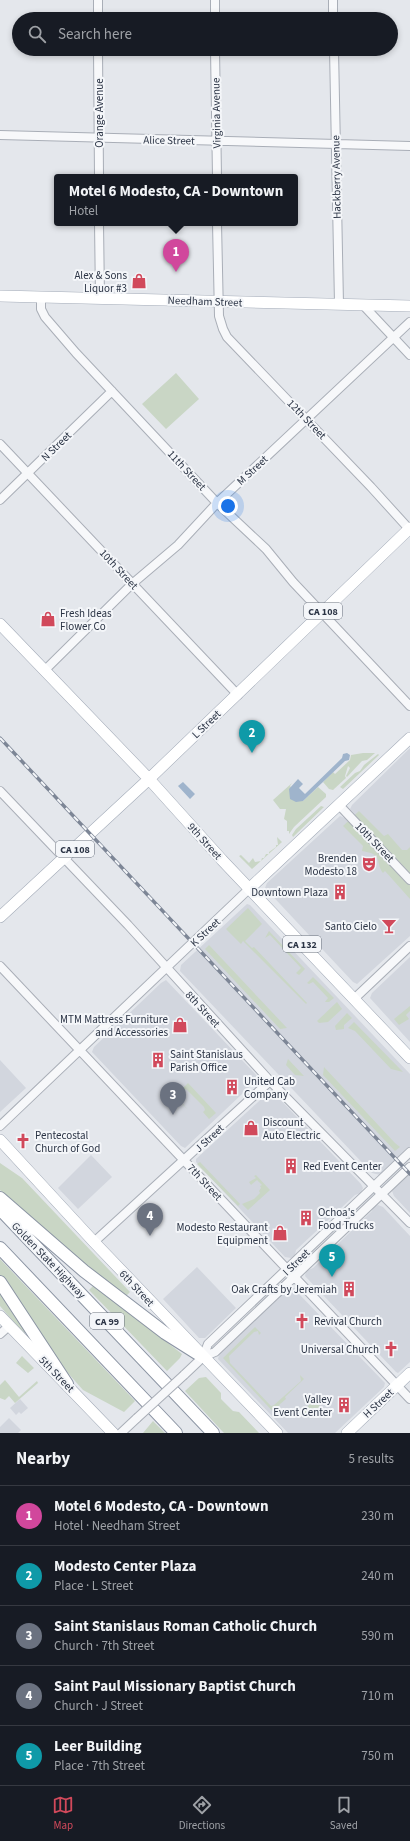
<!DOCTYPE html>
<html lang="en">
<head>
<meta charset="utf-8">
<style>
  :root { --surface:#171b24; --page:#242831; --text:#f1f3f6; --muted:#9ea1a6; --line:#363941; --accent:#d1495b }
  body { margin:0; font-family:"Source Sans 3",sans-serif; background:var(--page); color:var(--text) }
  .you { position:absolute; left:228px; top:506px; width:14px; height:14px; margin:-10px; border:3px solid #fff; border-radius:50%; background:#1a73e8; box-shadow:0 0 0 6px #1a73e833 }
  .badge { display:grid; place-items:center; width:26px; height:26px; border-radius:50%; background:var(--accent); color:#fff; font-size:13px; font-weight:700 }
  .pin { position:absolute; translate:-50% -33px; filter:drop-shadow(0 1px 2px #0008) }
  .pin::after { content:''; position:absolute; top:21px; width:14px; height:12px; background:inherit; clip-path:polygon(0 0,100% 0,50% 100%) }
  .popup { position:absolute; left:54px; top:174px; width:244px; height:52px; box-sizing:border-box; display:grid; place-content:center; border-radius:4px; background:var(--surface); filter:drop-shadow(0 1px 3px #0005); font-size:13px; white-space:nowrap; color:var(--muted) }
  .popup b { font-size:15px; color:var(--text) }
  .popup::after { content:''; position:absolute; left:50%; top:100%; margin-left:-8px; border:8px solid transparent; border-top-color:var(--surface) }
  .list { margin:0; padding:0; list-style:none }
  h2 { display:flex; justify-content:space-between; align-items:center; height:52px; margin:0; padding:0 16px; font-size:17px }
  h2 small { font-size:13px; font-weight:400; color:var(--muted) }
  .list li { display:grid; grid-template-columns:26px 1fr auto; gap:12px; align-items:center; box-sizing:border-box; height:60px; padding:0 16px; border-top:1px solid var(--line) }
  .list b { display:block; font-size:15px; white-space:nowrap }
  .list p { margin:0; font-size:13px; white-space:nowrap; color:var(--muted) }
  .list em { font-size:13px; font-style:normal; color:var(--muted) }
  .icon { flex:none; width:22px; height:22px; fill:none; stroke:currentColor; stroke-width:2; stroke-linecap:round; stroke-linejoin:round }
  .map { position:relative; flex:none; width:410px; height:1433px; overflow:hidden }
  .search { position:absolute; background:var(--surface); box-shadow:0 2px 6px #0003; left:12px; right:12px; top:12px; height:44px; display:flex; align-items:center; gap:10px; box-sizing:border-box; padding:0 14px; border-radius:22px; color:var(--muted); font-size:15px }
  .sheet { height:352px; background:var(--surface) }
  nav { display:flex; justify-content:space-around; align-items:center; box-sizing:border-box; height:56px; border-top:1px solid var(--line); background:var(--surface); font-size:11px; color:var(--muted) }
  nav a { display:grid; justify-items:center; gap:2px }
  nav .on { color:var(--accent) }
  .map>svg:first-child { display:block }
</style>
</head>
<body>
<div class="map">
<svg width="410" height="1433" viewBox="0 0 410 1433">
  <rect width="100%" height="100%" fill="#e4e7ec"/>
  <path fill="#d2d6de" d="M410 748V874L350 809 352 805Z
    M340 816 347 819 410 886V936L357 984 353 982 265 888 267 883Z
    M247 904 250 905 410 1074V1147L380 1175 372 1173 180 971 181 965Z
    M410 957V1042L370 998 372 993Z
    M166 980 259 1078 185 1148 181 1146 92 1052 94 1047 161 983Z
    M0 1060 26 1088 0 1112Z
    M271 1090 361 1184 363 1188 361 1193 355 1195 296 1250 295 1255 291 1258 285 1257 196 1162V1159Z
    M91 1155 112 1177 78 1209 58 1188Z
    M410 1174V1213L394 1196 392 1191 394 1187Z
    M378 1205 383 1207 410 1236V1362L398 1373 396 1372 305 1276 306 1271 313 1268 372 1211 373 1207Z
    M197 1267 236 1308 205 1338H199L163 1299Z
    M290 1287 297 1289 299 1294 385 1383 384 1387 335 1433H288L218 1359 220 1352 224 1350Z
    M20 1399 28 1408 21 1414 19 1412 16 1415 10 1408Z
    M9 1418 21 1430 18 1433H0V1427Z"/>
  <path fill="#c9d6c5" d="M176 373 199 399 166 429 142 404Z
    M363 753H375L367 760 362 761 347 777 346 776 350 768 348 766 345 776 346 778 333 790 329 789 323 782 333 772 335 774 350 760 351 755Z
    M378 754 379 755 343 789 340 787 355 773 360 771 364 765Z
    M292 783 290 786 303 801 318 787 326 794V797L294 827 289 834V831H287V821L284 819 286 809H280L273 800Z
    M321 806 324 807 293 837 292 835 296 829Z
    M359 811 384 836 388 834 402 850H407L410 847V899L385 871 383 873C375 863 384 854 362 851L363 846 343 826Z
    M277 837 282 842 252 869 239 856 241 855 249 863 253 858 255 862 261 861 262 858H264L266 854H269V852L276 847V845H278Z
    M248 908 262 924 245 941 252 948 254 947 307 1003 306 1004 243 941 241 944 226 929Z
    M269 931 305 969 299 975 296 973 301 968 270 935 265 938Z
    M209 945 287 1028 280 1029 205 949Z
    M313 977 334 998 329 1002H325L328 998 313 982 309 984 307 983Z
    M337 1002 342 1009 328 1022 319 1023 317 1021Z
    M410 1006V1011L406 1015 409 1019 399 1025 394 1019Z
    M347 1013 352 1018 344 1025V1029L336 1030 335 1026Z
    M354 1022 403 1072 391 1069 355 1031 348 1028Z
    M288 1059 304 1076 295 1075 286 1065Z
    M324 1067 395 1143 400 1147 395 1151 323 1075Z
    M188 1083 216 1113 209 1119 203 1112 205 1110 204 1107 186 1089 183 1092 180 1090 175 1094 188 1110 172 1093 180 1087 182 1089Z
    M200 1162 240 1204 238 1206 197 1164Z
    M0 1163 22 1178 130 1292 125 1297 26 1215 0 1190Z
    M256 1175 270 1190 248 1210 242 1204 254 1199 260 1193 259 1191 261 1188 260 1186 262 1185 257 1180 251 1185 249 1182 256 1178 254 1176Z
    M0 1259 135 1401 124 1412 83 1390 67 1372 0 1276Z
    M94 1285 182 1354 180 1358 167 1371 89 1290Z
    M0 1290 27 1331 24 1334 0 1306Z
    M255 1327 261 1333 259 1335 258 1331 254 1332 229 1356 230 1363 271 1406 274 1405 301 1381 300 1375 304 1379 285 1397 286 1399 279 1405 281 1410 276 1415 223 1358Z
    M22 1356 34 1368 28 1373 16 1363Z
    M206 1377 221 1393V1399L233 1411 239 1412 259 1433H224L222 1431 185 1391 199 1378Z
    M5 1380 19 1397 37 1381 38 1383 15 1403 9 1396 5 1400 0 1398V1385Z
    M310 1395 321 1407 317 1411 314 1408 307 1414 308 1416 307 1417 300 1410 303 1411 310 1404 306 1399Z
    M153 1421 165 1433H143Z"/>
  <path fill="#9fb4cc" d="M347 753 350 755 349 760 345 761 303 801 296 802 290 799 289 789 298 779 303 784 299 788 305 794 342 758 343 754Z
    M183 782 195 794 190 799 178 786Z"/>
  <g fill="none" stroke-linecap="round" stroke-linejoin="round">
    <g stroke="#a9aeb7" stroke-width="10">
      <path id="minor" d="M98 0V19
        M215 0V19
        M333 0V19
        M98 49 99 177
        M215 49 217 177
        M334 49 339 304
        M0 135 410 146
        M99 223 100 298
        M217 223 219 316 223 329 227 337 371 487 410 530
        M41 297V309L45 317 76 353 217 503 266 549 293 582 410 706
        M363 305 410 355
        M0 444 238 695
        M0 500 112 391
        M45 670 132 584 178 545 217 503 410 322
        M0 791 128 925 270 1081 410 1223
        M339 805 410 880
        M0 966 410 1399
        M354 999 410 946
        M0 1126 250 888
        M94 1242 270 1081
        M0 1334 9 1326
        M203 1357 208 1344 410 1152
        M184 1375 203 1357 215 1352 410 1167
        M121 1433 137 1418"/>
    </g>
    <g stroke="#a3abb8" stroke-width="12">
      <path id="major" d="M0 296 410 306
        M0 624 149 779 222 860 410 1058
        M250 888 410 738
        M0 917 149 779 410 528
        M0 1140 94 1242 277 1433
        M0 1316 113 1433
        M347 1433 410 1373"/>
    </g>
    <g stroke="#8b94a3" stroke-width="14">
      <path id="highway" d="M0 1198 84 1271 165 1333 203 1357
        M0 1209 213 1433
        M0 1248 176 1433
        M0 1282 67 1384"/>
    </g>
    <use href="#minor" stroke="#f7f8fa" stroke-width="8"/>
    <use href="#major" stroke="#fff" stroke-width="11"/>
    <use href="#highway" stroke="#fff" stroke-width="12"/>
    <g stroke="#7d8696" stroke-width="3.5">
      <path id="rail" d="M0 738 410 1174"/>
    </g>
    <use href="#rail" stroke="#f4f6f9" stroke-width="2" stroke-dasharray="6" stroke-linecap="butt"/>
    <g stroke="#a9aeb7" stroke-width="10" stroke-linecap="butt">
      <path id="minor-bridge" d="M137 1418 184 1375"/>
    </g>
    <use href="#minor-bridge" stroke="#f7f8fa" stroke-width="8"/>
  </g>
  <defs>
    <g id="shop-bare" transform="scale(1.2)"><path d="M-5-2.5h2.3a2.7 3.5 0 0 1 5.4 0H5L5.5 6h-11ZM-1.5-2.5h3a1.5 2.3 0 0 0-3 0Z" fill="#d1495b" stroke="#f4f6f9" stroke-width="2.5" paint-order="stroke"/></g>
    <g id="theatre-bare" transform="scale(1.2)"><path d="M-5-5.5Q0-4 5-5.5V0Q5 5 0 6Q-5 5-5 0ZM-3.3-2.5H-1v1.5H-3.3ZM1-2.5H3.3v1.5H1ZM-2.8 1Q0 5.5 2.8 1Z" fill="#d1495b" stroke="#f4f6f9" stroke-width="2.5" paint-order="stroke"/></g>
    <g id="building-bare" transform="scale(1.2)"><path d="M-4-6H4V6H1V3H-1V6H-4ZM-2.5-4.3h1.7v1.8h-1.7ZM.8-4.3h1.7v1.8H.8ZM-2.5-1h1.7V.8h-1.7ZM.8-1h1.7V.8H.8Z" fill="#d1495b" stroke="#f4f6f9" stroke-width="2.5" paint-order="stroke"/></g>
    <g id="bar-bare" transform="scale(1.2)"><path d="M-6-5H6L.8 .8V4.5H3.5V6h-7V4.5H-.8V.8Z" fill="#d1495b" stroke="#f4f6f9" stroke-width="2.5" paint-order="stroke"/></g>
    <g id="church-bare" transform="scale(1.2)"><path d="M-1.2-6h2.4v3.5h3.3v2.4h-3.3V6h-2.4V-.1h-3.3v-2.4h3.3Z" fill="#d1495b" stroke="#f4f6f9" stroke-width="2.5" paint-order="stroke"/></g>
  </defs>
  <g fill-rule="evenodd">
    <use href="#shop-bare" x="139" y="281"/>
    <use href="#shop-bare" x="48" y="619"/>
    <use href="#theatre-bare" x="369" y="864"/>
    <use href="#building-bare" x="340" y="892"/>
    <use href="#bar-bare" x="389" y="926"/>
    <use href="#shop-bare" x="180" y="1025"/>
    <use href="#building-bare" x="158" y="1060"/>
    <use href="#building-bare" x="232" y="1087"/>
    <use href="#shop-bare" x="251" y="1128"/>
    <use href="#church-bare" x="23" y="1141"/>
    <use href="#building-bare" x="291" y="1166"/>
    <use href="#building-bare" x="306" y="1218"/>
    <use href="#shop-bare" x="280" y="1233"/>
    <use href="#building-bare" x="349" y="1289"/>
    <use href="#church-bare" x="302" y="1321"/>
    <use href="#church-bare" x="391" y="1349"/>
    <use href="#building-bare" x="344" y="1405"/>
  </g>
  <g text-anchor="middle" stroke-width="4" stroke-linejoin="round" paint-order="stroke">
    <g fill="#f4f6f9" stroke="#676e7b" stroke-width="1">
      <rect x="304" y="603" width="38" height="16" rx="3"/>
      <rect x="56" y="841" width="38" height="16" rx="3"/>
      <rect x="283" y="936" width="38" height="16" rx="3"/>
      <rect x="90" y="1313" width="34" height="16" rx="3"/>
    </g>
    <g font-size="10" font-weight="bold" fill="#2b3445">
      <text x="323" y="615">CA 108</text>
      <text x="75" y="853">CA 108</text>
      <text x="302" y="948">CA 132</text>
      <text x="107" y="1325">CA 99</text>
    </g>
    <g font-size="11" fill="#2b3445" stroke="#f4f6f9">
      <text transform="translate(99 113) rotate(-90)" y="4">Orange Avenue</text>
      <text transform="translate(216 113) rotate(-91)" y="4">Virginia Avenue</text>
      <text transform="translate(169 140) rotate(1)" y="4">Alice Street</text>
      <text transform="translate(336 177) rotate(-91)" y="4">Hackberry Avenue</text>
      <text transform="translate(205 301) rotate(2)" y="4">Needham Street</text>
      <text transform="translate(307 419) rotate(46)" y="4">12th Street</text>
      <text transform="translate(56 446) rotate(-44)" y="4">N Street</text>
      <text transform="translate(187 470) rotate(47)" y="4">11th Street</text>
      <text transform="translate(252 470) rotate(-43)" y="4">M Street</text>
      <text transform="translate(119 569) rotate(47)" y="4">10th Street</text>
      <text transform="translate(206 724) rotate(-44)" y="4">L Street</text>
      <text transform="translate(205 841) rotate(48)" y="4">9th Street</text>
      <text transform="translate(375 842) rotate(46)" y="4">10th Street</text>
      <text transform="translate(205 932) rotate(-43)" y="4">K Street</text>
      <text transform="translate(203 1009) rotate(47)" y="4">8th Street</text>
      <text transform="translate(209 1138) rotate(-43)" y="4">J Street</text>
      <text transform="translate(205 1182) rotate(47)" y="4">7th Street</text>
      <text transform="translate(49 1260) rotate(46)" y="4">Golden State Highway</text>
      <text transform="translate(296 1262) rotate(-44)" y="4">I Street</text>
      <text transform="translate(137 1288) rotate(47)" y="4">6th Street</text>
      <text transform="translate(57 1374) rotate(46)" y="4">5th Street</text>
      <text transform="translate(378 1403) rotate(-43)" y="4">H Street</text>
    </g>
    <g font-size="11" fill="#2b3445" stroke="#f4f6f9" text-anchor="end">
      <text x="127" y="279">Alex &amp; Sons<tspan x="127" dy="13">Liquor #3</tspan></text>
      <text x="60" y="617" text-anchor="start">Fresh Ideas<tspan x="60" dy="13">Flower Co</tspan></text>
      <text x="357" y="862">Brenden<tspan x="357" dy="13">Modesto 18</tspan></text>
      <text x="328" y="896">Downtown Plaza</text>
      <text x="377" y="930">Santo Cielo</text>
      <text x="168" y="1023">MTM Mattress Furniture<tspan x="168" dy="13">and Accessories</tspan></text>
      <text x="170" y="1058" text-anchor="start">Saint Stanislaus<tspan x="170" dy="13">Parish Office</tspan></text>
      <text x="244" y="1085" text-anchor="start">United Cab<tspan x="244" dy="13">Company</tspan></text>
      <text x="263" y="1126" text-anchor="start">Discount<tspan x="263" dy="13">Auto Electric</tspan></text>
      <text x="35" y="1139" text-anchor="start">Pentecostal<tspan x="35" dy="13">Church of God</tspan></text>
      <text x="303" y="1170" text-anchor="start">Red Event Center</text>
      <text x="318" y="1216" text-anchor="start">Ochoa's<tspan x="318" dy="13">Food Trucks</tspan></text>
      <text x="268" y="1231">Modesto Restaurant<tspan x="268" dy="13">Equipment</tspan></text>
      <text x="337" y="1293">Oak Crafts by Jeremiah</text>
      <text x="314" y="1325" text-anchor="start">Revival Church</text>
      <text x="379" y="1353">Universal Church</text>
      <text x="332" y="1403">Valley<tspan x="332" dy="13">Event Center</tspan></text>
    </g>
  </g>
</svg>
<div class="you"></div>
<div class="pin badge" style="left:176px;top:272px;background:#d1479c">1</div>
<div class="popup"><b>Motel 6 Modesto, CA - Downtown</b>Hotel</div>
<div class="pin badge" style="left:252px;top:753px;background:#0f9aa8">2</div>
<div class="pin badge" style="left:173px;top:1115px;background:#6b7280">3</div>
<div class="pin badge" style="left:150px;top:1236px;background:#6b7280">4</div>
<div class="pin badge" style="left:332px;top:1277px;background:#0f9aa8">5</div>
<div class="search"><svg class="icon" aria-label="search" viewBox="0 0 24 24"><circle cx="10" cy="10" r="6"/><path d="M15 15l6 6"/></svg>Search here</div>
</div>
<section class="sheet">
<h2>Nearby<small>5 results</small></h2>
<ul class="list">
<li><span class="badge" style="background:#d1479c">1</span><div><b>Motel 6 Modesto, CA - Downtown</b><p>Hotel · Needham Street</p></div><em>230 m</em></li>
<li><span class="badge" style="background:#0f9aa8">2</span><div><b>Modesto Center Plaza</b><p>Place · L Street</p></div><em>240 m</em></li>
<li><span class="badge" style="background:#6b7280">3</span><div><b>Saint Stanislaus Roman Catholic Church</b><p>Church · 7th Street</p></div><em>590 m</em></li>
<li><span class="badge" style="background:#6b7280">4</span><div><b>Saint Paul Missionary Baptist Church</b><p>Church · J Street</p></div><em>710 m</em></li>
<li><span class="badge" style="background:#0f9aa8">5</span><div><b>Leer Building</b><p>Place · 7th Street</p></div><em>750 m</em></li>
</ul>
</section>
<nav>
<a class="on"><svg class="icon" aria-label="map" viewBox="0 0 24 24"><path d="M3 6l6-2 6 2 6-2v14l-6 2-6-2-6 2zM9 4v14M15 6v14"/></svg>Map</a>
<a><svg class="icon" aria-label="directions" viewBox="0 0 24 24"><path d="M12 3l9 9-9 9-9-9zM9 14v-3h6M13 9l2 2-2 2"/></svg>Directions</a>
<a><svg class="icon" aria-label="saved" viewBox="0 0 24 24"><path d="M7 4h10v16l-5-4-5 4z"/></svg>Saved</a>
</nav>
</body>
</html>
